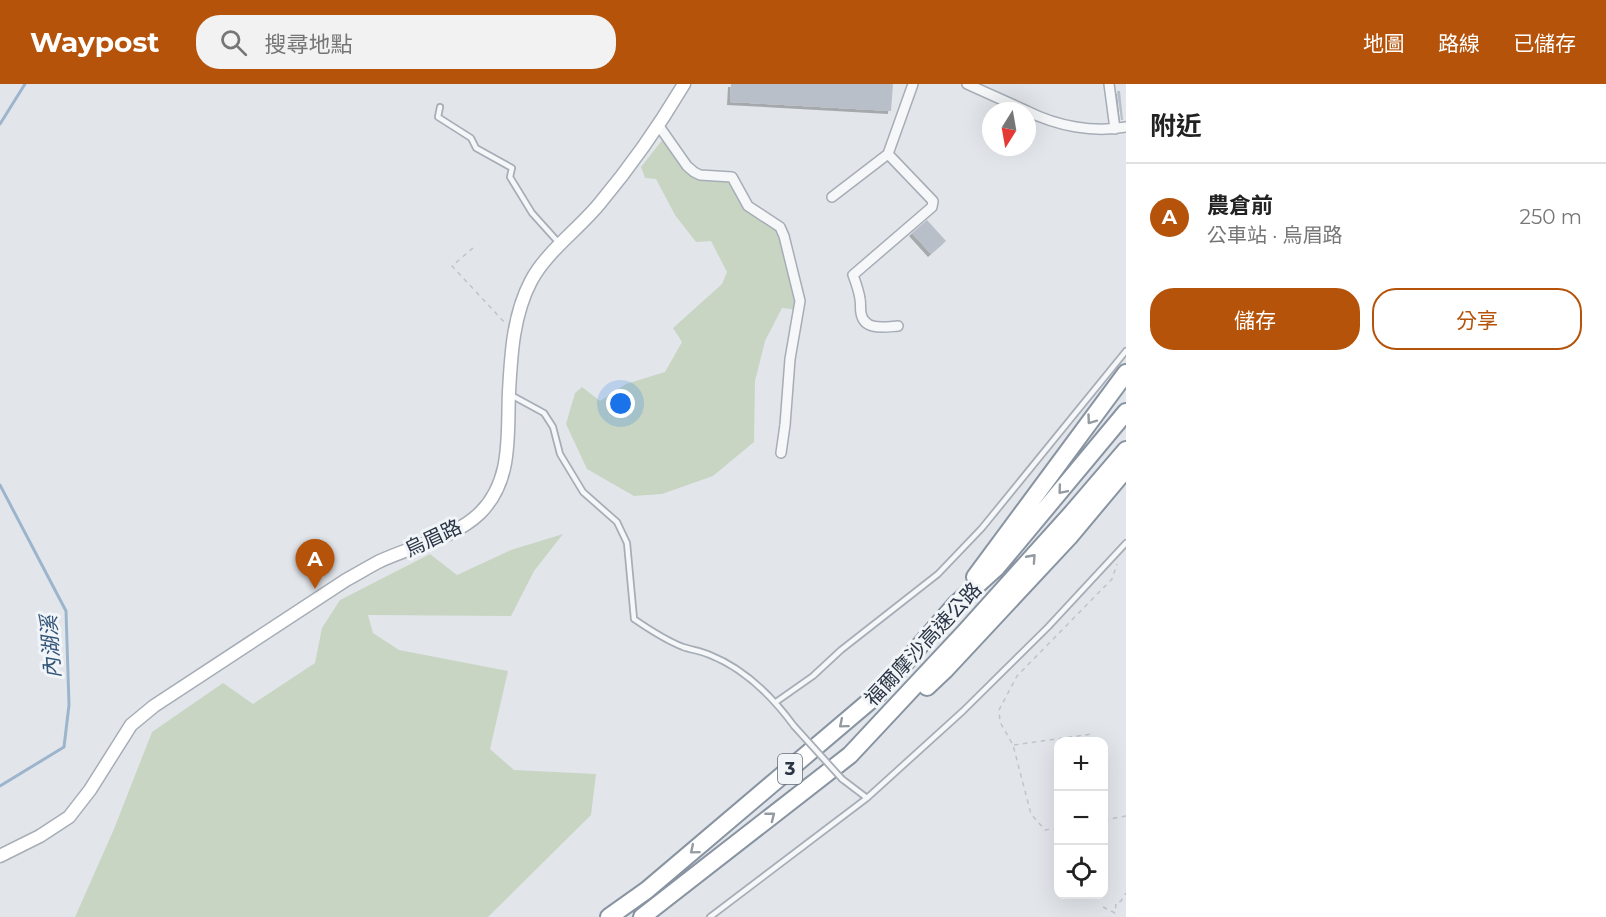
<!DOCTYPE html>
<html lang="zh-TW">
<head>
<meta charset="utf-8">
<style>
  :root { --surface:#fff; --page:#f2f2f2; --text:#222; --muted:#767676; --line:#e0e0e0; --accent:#b45309 }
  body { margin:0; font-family:Montserrat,"Noto Sans TC",sans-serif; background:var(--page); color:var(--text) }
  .controls { position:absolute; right:18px; bottom:18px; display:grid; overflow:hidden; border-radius:12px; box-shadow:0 6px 24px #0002 }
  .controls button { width:54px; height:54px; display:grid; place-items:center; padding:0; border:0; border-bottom:2px solid var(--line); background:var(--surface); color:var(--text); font:30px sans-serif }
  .compass { position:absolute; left:982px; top:18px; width:54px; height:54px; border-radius:50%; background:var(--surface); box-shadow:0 6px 24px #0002; rotate:191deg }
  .you { position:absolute; left:621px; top:320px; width:21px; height:21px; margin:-15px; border:4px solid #fff; border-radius:50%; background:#1a73e8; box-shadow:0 0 0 9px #1a73e833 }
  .badge { display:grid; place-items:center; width:39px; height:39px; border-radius:50%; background:var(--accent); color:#fff; font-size:20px; font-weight:700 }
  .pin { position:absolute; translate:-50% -50px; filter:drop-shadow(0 2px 3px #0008) }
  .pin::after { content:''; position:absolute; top:32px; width:21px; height:18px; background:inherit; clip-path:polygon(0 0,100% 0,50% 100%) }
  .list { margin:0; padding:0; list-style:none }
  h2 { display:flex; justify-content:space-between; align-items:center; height:78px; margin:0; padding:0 24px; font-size:26px }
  h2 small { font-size:20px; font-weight:400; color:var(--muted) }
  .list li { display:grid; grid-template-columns:39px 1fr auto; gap:18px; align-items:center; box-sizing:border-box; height:108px; padding:0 24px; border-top:2px solid var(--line) }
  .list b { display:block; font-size:22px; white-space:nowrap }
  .list p { margin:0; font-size:20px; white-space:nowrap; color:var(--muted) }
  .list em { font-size:20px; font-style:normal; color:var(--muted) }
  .actions { display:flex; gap:12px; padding:18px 24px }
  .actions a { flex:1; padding:14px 0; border:2px solid var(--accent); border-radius:24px; text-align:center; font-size:21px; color:var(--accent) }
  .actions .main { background:var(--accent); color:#fff }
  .icon { flex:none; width:33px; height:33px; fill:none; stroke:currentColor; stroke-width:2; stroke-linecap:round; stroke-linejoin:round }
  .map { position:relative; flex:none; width:1126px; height:833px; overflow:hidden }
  header { display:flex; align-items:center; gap:36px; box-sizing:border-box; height:84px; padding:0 30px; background:var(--accent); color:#fff }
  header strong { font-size:28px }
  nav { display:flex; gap:33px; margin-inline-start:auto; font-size:21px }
  .search { width:420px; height:54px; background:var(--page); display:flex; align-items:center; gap:15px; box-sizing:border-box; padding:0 21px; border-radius:24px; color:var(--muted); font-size:22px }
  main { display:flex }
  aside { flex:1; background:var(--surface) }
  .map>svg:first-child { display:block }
</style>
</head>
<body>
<header>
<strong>Waypost</strong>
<div class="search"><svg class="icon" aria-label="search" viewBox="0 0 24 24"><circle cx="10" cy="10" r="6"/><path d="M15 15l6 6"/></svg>搜尋地點</div>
<nav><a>地圖</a><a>路線</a><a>已儲存</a></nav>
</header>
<main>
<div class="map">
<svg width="1126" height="833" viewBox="0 0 1126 833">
  <defs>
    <filter id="shadow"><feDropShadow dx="-3" dy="3" stdDeviation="0" flood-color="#0004"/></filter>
  </defs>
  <rect width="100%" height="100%" fill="#e2e6eb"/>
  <path fill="#c8d5c3" d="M663 55 695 94 733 96 744 119 787 153 800 226 782 224 765 257 755 297 754 358 713 392 662 410 634 412 587 385 566 340 575 309 582 303 600 317 626 300 665 288 682 258 673 244 722 200 727 188 711 157 696 158 675 131 656 95 645 94 641 83Z
    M563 450 534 487 511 532 368 531 373 549 399 566 508 587 490 665 514 686 596 690 591 731 488 833H75L114 745 152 648 223 599 253 620 315 579 322 544 340 516 430 470 457 491 511 466Z"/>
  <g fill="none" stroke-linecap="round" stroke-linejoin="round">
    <path stroke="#9db5cc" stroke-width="3" d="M0 40 25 0
      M0 401 66 527 69 621 64 663 0 702"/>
  </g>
  <path fill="#b9bfc9" filter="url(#shadow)" d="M731 0H893L891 27 730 18Z
    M1117 7H1120L1123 36H1121Z
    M927 136 946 157 931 170 912 149Z"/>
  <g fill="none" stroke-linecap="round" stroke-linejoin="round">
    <g stroke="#a7adb6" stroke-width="8">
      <path id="lane" d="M440 23 438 33 471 54 476 64 512 84 510 93 532 129 559 159
        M511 311 544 329 553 343 560 370 583 408 617 438 627 459 634 535C650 546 665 556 683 563 692 566 701 567 710 571 745 585 772 612 794 642
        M776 618 813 592 841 566 938 490 982 444 1126 267
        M842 695 867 714 963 627 1048 543 1126 459
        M710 833 867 714"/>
    </g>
    <g stroke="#a7adb6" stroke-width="12">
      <path id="street" d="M967 0 1027 27
        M1109 0 1115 45
        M1027 27C1057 42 1093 49 1126 43
        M659 42 687 82 694 88 700 91 732 93 748 122 780 143 784 152 800 217 790 275 785 341 781 369
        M888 70 913 0
        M832 113 888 70 933 117 932 123 853 191C856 199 859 207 860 215 861 220 860 225 861 229 864 247 884 243 898 242"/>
    </g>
    <g stroke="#a7adb6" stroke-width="15">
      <path id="secondary" d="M0 772 40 752 69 733 90 706 131 641 154 622 346 496C357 490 367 484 378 478 411 462 453 455 480 429 513 396 507 351 509 308 511 271 513 231 531 197 546 168 579 145 600 119 631 82 659 42 684 0"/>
    </g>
    <g stroke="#8994a2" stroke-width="20">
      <path id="highway" d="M975 493 1126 289
        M927 603 945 586 1069 453 1126 385
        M609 833 647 806 878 610 955 521 997 483 1126 328
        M642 833 850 671 965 548 1072 429 1126 366"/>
    </g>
    <path stroke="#c0c4ca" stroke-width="1.5" stroke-dasharray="4.5 4.5" stroke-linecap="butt" d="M473 164 452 182 506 240
      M1014 661 1092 650
      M1104 736 1126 732
      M1058 744 1045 746 1031 730 1013 661 1000 638 999 626 1017 592 1112 495 1117 480
      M1103 823 1115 829 1116 819 1121 817 1126 809"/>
    <use href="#lane" stroke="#f5f7f9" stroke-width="4.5"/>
    <use href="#street" stroke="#f5f7f9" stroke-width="9"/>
    <use href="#secondary" stroke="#fff" stroke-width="12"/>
    <use href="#highway" stroke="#fff" stroke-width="16"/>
    <g stroke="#a7adb6" stroke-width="8" stroke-linecap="butt">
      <path id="lane-bridge" d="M794 642 842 695"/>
    </g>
    <use href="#lane-bridge" stroke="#f5f7f9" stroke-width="4.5"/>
  </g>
  <defs><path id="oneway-chevron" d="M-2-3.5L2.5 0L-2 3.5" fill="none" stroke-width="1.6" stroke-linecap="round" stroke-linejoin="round" transform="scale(1.5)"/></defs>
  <g stroke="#949aa2">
    <use href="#oneway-chevron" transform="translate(1091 336) rotate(126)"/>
    <use href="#oneway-chevron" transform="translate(1062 406) rotate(130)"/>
    <use href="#oneway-chevron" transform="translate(1032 474) rotate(-48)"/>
    <use href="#oneway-chevron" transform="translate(843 640) rotate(140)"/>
    <use href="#oneway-chevron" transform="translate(771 732) rotate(-38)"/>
    <use href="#oneway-chevron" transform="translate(694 766) rotate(140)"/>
  </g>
  <g text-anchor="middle" stroke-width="6" stroke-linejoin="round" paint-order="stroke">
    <rect fill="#f2f5f8" stroke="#666e7a" stroke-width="1.5" x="778" y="670" width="24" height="30" rx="4.5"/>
    <g font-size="18" font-weight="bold" fill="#2a3444">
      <text x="790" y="691">3</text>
    </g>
    <g font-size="20" fill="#2a3444" stroke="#f2f5f8">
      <text transform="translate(433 454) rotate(-25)" y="7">烏眉路</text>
      <text transform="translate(923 560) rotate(-47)" y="7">福爾摩沙高速公路</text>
    </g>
    <g font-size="21" font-style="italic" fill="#325479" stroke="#f2f5f8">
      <text transform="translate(51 563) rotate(-94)" y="7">內湖溪</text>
    </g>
  </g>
</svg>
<div class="controls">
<button>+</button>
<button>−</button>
<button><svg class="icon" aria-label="locate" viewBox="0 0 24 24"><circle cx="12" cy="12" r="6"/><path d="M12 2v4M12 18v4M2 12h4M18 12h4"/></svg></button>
</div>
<svg class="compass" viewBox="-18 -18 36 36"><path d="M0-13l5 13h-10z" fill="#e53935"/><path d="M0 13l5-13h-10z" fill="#767676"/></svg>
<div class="you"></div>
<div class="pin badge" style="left:315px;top:505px">A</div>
</div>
<aside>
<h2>附近<small></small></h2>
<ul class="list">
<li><span class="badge">A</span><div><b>農倉前</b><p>公車站 · 烏眉路</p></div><em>250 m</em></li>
</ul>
<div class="actions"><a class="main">儲存</a><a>分享</a></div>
</aside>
</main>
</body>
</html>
